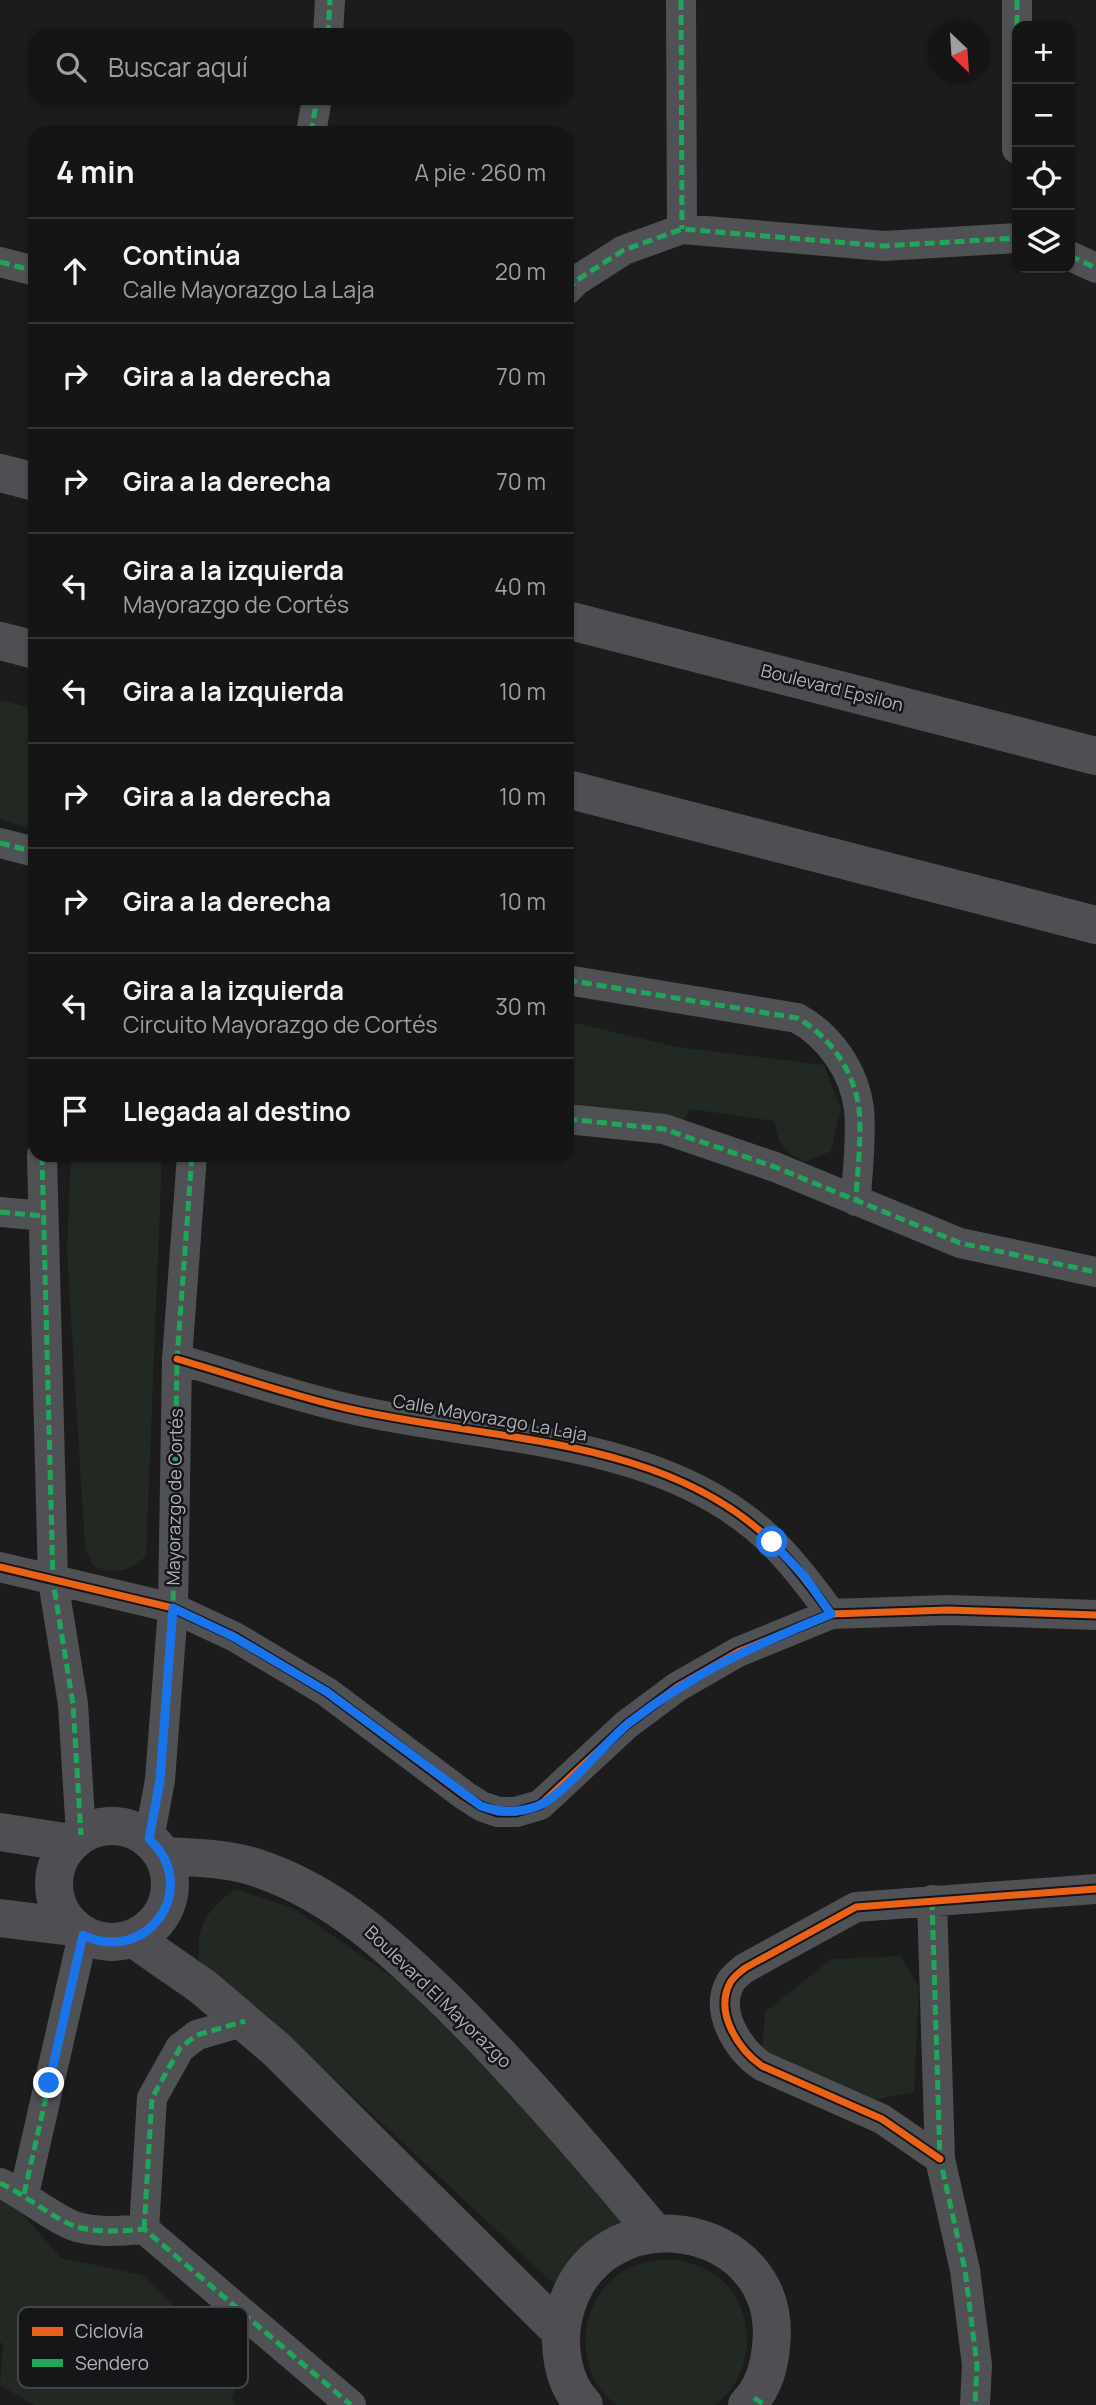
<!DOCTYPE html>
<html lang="es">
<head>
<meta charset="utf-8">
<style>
  :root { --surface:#151515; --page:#222; --text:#f1f3f6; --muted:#9d9fa0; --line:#343434 }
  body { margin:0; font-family:Manrope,sans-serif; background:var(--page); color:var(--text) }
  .controls { position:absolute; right:21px; top:21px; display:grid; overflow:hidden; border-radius:14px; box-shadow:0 2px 5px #0004 }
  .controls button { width:63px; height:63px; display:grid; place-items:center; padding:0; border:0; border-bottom:2px solid var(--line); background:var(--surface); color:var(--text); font:35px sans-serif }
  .compass { position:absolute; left:928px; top:21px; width:63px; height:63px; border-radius:50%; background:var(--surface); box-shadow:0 2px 5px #0004; rotate:155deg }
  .stop { position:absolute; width:21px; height:21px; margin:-16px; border:5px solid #1a73e8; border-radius:50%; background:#fff }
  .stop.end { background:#1a73e8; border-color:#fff; box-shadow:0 2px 7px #0008 }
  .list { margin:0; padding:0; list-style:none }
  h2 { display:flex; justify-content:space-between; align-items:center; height:91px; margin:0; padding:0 28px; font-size:30px }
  h2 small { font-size:23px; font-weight:400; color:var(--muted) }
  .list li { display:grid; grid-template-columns:46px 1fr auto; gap:21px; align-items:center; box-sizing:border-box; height:105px; padding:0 28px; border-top:2px solid var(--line) }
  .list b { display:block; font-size:26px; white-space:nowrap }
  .list p { margin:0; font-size:23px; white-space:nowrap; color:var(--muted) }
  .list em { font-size:23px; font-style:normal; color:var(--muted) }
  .icon { flex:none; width:38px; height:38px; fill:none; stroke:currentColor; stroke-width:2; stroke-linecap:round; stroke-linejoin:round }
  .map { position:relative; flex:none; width:1096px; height:2405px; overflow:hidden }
  .search { position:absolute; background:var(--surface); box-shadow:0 2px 5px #0004; left:28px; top:28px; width:546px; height:77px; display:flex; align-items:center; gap:18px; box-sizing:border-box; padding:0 24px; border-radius:21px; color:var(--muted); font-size:26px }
  .panel { position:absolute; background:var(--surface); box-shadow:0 2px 5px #0004; left:28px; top:126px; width:546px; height:1036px; border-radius:21px }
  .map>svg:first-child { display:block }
</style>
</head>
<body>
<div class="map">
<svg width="1096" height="2405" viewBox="0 0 1096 2405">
  <rect width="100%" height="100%" fill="#1c1c1c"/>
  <path fill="#222923" d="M0 700 35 709V830L0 819Z
    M567 1021 678 1047 824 1065 841 1109 831 1151 805 1162C781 1150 780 1146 774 1121L690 1109 682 1124 567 1102Z
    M71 1155H162L146 1556C127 1573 116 1574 93 1566L85 1548 67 1251Z
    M235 1889 293 1908 415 1993 627 2218 553 2283 267 2016 200 1968C195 1927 203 1914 235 1889Z
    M901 1956 919 1988 914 2092 868 2101 762 2050 765 2012 832 1959Z
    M0 2194 9 2199 61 2258 142 2275 241 2372 232 2398 235 2405H34L0 2385 3 2344 0 2342Z
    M672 2259C687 2262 700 2265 713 2273 758 2304 758 2374 715 2405H617C569 2372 578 2293 629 2268 643 2262 657 2260 672 2259Z"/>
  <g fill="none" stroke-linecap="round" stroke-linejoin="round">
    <path stroke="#505155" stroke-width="30" d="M681 0 682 229
      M1017 0V149
      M328 35 330 0
      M311 133 317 98
      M1070 256 1096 268
      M0 262 35 271
      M567 290 577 280 624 250 682 229 884 246 1017 238
      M0 843 35 852
      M567 980 797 1018C830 1036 854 1071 859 1109 862 1138 857 1172 856 1201
      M567 1119 664 1129 775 1167 960 1243 1096 1272
      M42 1155 53 1581 73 1704 81 1835
      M0 1212 43 1216
      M177 1359C233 1375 289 1395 346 1408 485 1441 666 1435 774 1544 796 1566 813 1589 831 1614
      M0 1567 173 1608 235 1637 327 1692 464 1795 481 1806 498 1812H516L540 1805 626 1725 677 1687 738 1652 831 1614 948 1610 1096 1615
      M149 1839 160 1780 173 1608 177 1359 192 1155
      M932 1900 940 2159 965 2270 977 2365 975 2405
      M940 2159 882 2119 762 2066C739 2050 714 2013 730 1983 733 1977 740 1972 745 1968L856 1907 1096 1889
      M0 2183C24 2194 57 2221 77 2227 100 2233 121 2231 144 2229L351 2405
      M24 2194 83 1935
      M144 2229 152 2098 180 2048 197 2035 245 2021"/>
    <path stroke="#4f4f53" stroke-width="38" d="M0 473 35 482
      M567 620 1096 756
      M0 641 35 650
      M567 789 1096 925
      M54 1884a58 58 0 1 1 116 0a58 58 0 1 1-116 0Z
      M0 1832 71 1843
      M164 1856C197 1858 232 1858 263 1870 337 1896 393 1949 448 2002 521 2075 588 2153 654 2232
      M0 1918 72 1927
      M134 1939 203 1987 276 2049 560 2331
      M584 2405C562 2383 557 2344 564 2315 594 2188 786 2218 771 2347 769 2368 762 2390 747 2405"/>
    <path stroke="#20a55d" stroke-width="5" stroke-dasharray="10 5" stroke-linecap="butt" d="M681 0 682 229
      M1017 0V149
      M328 35 330 0
      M311 133 317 98
      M1070 256 1096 268
      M0 262 35 271
      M567 290 577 280 624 250 682 229 884 246 1017 238
      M0 843 35 852
      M567 980 797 1018C830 1036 854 1071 859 1109 862 1138 857 1172 856 1201
      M567 1119 664 1129 775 1167 960 1243 1096 1272
      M42 1155 53 1581 73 1704 81 1835
      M0 1212 43 1216
      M149 1839 160 1780 173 1608 177 1359 192 1155
      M932 1900 940 2159 965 2270 977 2365 975 2405
      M0 2183C24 2194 57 2221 77 2227 100 2233 121 2231 144 2229L351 2405
      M24 2194 83 1935
      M144 2229 152 2098 180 2048 197 2035 245 2021
      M754 2398 765 2405"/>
    <g stroke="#161618" stroke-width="11">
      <path id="cycleway" d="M177 1359C233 1375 289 1395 346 1408 485 1441 666 1435 774 1544 796 1566 813 1589 831 1614
        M0 1567 173 1608 235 1637 327 1692 464 1795 481 1806 498 1812H516L540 1805 626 1725 677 1687 738 1652 831 1614 948 1610 1096 1615
        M940 2159 882 2119 762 2066C739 2050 714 2013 730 1983 733 1977 740 1972 745 1968L856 1907 1096 1889"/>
    </g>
    <use href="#cycleway" stroke="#ea6118" stroke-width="7"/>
  </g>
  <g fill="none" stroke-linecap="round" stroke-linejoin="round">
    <path stroke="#1a73e8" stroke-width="9" d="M49 2083 83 1935C148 1966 202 1887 149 1839L160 1780 173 1608 234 1637 327 1692 481 1806C501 1813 518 1813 538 1806 563 1796 605 1742 629 1723 696 1671 753 1646 831 1614L805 1577 772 1542"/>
  </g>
  <g text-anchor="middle" stroke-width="5" stroke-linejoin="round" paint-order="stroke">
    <g font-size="18" fill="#aeb2bc" stroke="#161618">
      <text transform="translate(832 688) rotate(14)" y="6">Boulevard Epsilon</text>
      <text transform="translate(490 1418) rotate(10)" y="6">Calle Mayorazgo La Laja</text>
      <text transform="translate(175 1497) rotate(-89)" y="6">Mayorazgo de Cortés</text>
      <text transform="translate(438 1997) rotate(44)" y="6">Boulevard El Mayorazgo</text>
    </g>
  </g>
  <rect x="18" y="2307" width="230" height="81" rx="10" fill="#161618" stroke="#444549" stroke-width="2"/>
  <rect x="32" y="2327" width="31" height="9" fill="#ea6118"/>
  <rect x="32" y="2359" width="31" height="8" fill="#20a55d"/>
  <g font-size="19" fill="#aeb2bc">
    <text x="75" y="2338">Ciclovía</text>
    <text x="75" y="2370">Sendero</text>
  </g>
</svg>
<div class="controls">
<button>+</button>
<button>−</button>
<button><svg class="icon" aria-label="locate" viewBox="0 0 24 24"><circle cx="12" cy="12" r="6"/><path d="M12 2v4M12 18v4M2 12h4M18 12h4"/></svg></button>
<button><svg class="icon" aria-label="layers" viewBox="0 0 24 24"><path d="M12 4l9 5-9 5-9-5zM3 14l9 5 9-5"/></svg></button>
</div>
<svg class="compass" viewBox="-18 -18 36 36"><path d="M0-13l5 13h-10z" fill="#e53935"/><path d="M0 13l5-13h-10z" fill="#9d9fa0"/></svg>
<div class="stop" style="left:772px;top:1542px"></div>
<div class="stop end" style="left:49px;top:2083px"></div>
<div class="search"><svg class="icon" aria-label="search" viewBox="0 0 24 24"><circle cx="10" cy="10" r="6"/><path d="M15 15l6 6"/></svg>Buscar aquí</div>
<section class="panel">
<h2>4 min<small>A pie · 260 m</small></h2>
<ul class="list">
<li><svg class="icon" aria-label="ahead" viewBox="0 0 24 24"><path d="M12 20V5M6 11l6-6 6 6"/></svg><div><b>Continúa</b><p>Calle Mayorazgo La Laja</p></div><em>20 m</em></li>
<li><svg class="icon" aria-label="right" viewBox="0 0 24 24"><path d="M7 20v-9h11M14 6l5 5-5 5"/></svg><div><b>Gira a la derecha</b></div><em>70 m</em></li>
<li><svg class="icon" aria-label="right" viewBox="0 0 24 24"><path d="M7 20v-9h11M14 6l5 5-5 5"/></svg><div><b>Gira a la derecha</b></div><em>70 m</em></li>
<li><svg class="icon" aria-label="left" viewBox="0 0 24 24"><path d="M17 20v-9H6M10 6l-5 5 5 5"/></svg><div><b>Gira a la izquierda</b><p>Mayorazgo de Cortés</p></div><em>40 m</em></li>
<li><svg class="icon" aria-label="left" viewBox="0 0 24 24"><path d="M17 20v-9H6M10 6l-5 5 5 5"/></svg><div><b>Gira a la izquierda</b></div><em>10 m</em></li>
<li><svg class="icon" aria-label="right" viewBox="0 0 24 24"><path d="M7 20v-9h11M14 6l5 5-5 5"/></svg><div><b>Gira a la derecha</b></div><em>10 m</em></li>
<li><svg class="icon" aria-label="right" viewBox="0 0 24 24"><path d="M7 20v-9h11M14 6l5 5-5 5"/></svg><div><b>Gira a la derecha</b></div><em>10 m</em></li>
<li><svg class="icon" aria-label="left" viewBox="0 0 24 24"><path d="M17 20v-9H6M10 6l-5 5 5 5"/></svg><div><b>Gira a la izquierda</b><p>Circuito Mayorazgo de Cortés</p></div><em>30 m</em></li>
<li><svg class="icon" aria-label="arrive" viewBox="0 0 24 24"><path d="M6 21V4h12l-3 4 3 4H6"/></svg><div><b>Llegada al destino</b></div></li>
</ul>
</section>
</div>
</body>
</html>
